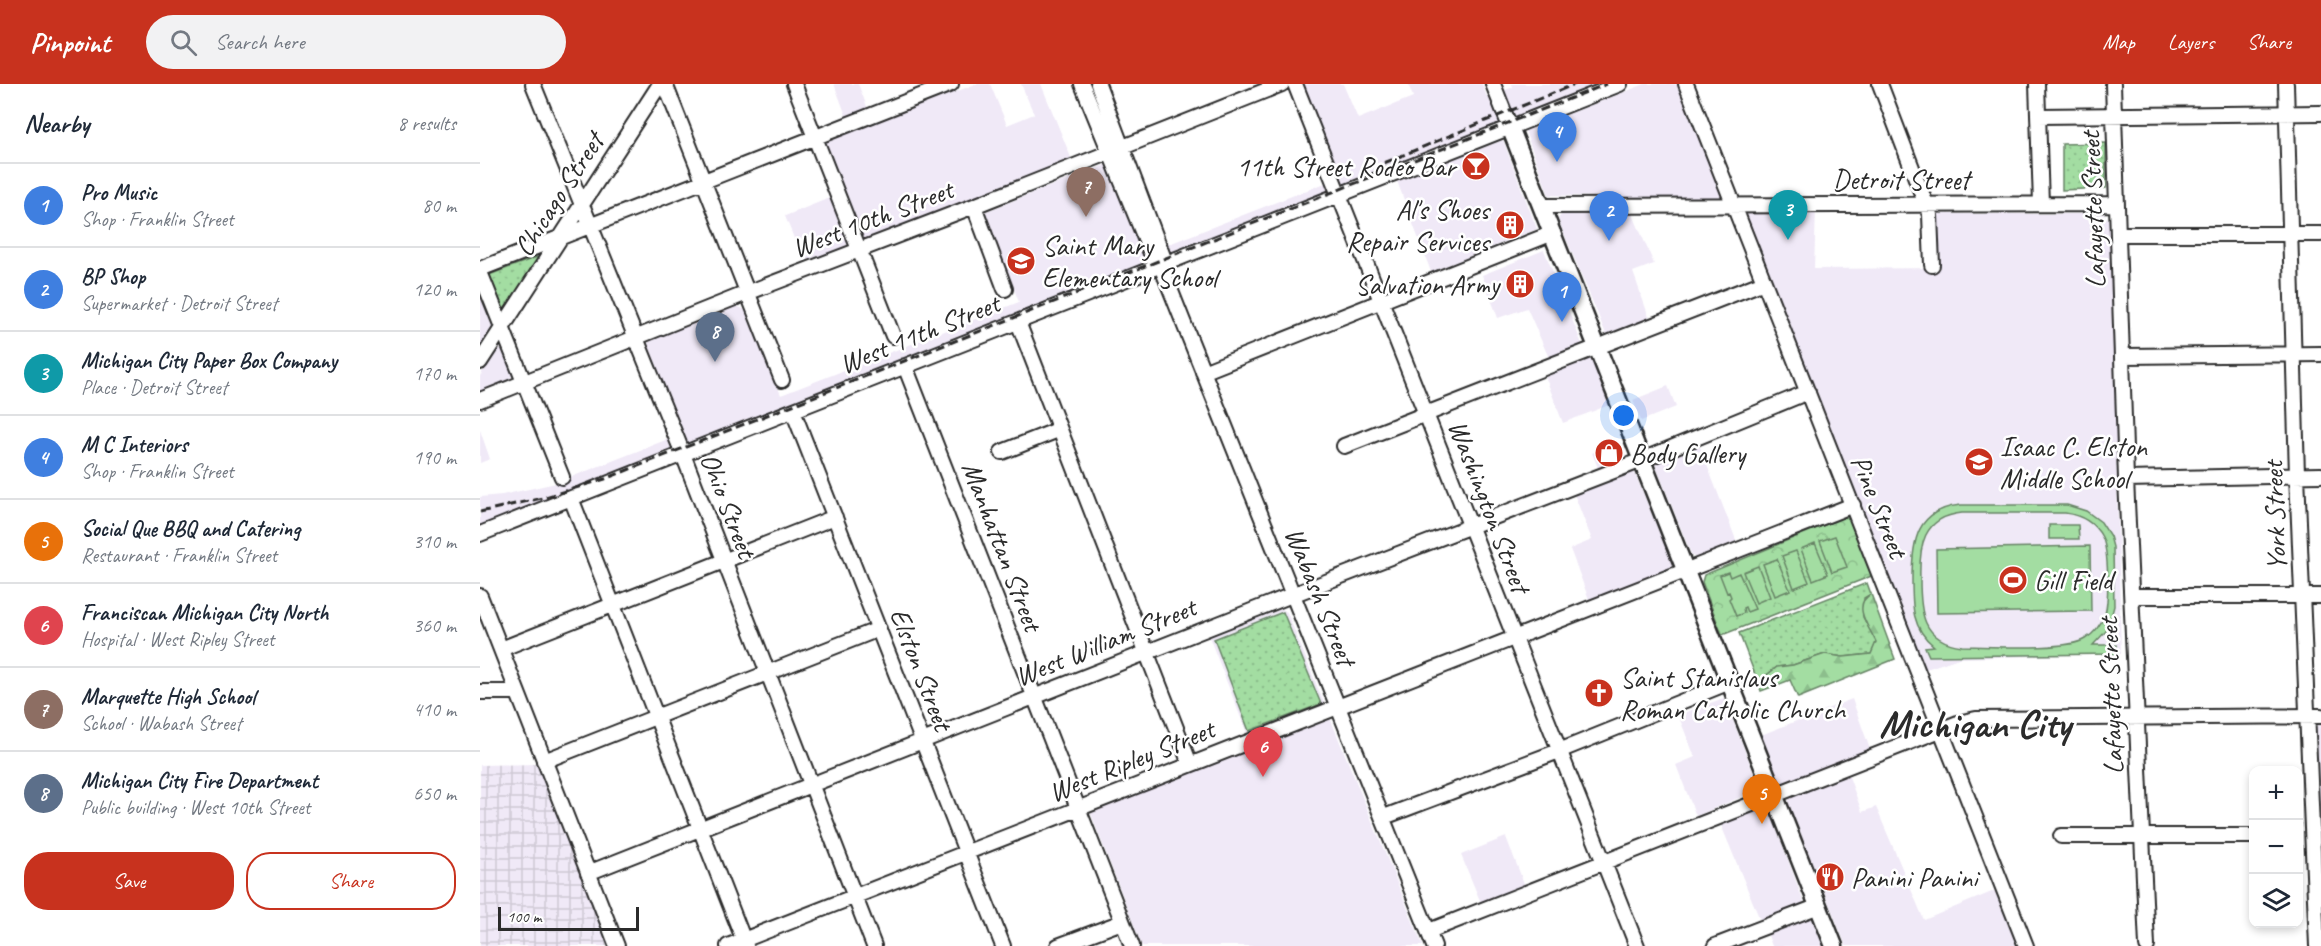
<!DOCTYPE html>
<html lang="en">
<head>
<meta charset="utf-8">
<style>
  :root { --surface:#fff; --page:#f2f2f3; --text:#1f2937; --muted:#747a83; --line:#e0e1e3; --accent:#c8321e }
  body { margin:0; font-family:Caveat,sans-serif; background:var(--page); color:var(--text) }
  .controls { position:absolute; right:18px; bottom:18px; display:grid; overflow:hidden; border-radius:12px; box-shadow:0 3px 9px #0003 }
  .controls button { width:54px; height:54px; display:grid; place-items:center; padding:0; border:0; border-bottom:2px solid var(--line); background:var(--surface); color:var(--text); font:30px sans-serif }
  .scale { position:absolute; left:18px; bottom:15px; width:141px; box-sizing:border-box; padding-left:6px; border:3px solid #2b2b2b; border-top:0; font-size:16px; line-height:21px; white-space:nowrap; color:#2b2b2b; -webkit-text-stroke:4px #fff; paint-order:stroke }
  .you { position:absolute; left:1144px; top:332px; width:21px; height:21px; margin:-15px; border:4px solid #fff; border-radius:50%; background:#1a73e8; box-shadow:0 0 0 9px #1a73e833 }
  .badge { display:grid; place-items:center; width:39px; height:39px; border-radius:50%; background:var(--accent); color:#fff; font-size:20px; font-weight:700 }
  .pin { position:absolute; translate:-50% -50px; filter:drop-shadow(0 2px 3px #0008) }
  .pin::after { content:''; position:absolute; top:32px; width:21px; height:18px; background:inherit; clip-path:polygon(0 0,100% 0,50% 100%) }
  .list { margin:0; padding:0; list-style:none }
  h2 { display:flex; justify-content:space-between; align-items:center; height:78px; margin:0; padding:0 24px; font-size:26px }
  h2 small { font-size:20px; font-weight:400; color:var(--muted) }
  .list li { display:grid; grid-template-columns:39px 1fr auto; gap:18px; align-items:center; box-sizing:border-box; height:84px; padding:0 24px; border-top:2px solid var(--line) }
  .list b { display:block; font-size:22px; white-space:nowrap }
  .list p { margin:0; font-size:20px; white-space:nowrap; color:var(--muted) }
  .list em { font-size:20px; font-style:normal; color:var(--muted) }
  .actions { display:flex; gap:12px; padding:18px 24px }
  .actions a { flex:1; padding:14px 0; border:2px solid var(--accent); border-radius:24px; text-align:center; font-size:21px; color:var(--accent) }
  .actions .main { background:var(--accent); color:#fff }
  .icon { flex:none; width:33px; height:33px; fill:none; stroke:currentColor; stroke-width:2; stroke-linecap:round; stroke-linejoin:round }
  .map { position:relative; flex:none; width:1841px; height:862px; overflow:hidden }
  header { display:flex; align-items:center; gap:36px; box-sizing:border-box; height:84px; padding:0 30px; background:var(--accent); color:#fff }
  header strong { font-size:28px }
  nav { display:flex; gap:33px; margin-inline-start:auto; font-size:21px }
  .search { width:420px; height:54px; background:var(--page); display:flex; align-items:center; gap:15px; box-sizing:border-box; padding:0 21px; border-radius:33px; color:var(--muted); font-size:22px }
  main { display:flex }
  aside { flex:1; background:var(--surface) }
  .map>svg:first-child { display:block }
</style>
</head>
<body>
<header>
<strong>Pinpoint</strong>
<div class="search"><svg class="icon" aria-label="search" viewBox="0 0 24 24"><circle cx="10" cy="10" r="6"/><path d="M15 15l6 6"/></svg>Search here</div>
<nav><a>Map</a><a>Layers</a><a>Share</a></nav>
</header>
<main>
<aside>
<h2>Nearby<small>8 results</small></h2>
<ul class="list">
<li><span class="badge" style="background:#3f7fe0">1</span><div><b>Pro Music</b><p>Shop · Franklin Street</p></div><em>80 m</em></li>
<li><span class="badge" style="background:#3f7fe0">2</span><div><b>BP Shop</b><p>Supermarket · Detroit Street</p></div><em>120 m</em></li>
<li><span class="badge" style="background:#0f9aa8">3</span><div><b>Michigan City Paper Box Company</b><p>Place · Detroit Street</p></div><em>170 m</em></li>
<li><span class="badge" style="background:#3f7fe0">4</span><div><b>M C Interiors</b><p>Shop · Franklin Street</p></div><em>190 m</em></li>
<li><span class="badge" style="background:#e8710a">5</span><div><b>Social Que BBQ and Catering</b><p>Restaurant · Franklin Street</p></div><em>310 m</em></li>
<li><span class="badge" style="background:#e0444e">6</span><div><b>Franciscan Michigan City North</b><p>Hospital · West Ripley Street</p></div><em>360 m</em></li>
<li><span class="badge" style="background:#8d6e63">7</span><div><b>Marquette High School</b><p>School · Wabash Street</p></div><em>410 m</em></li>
<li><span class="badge" style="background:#5c6f8a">8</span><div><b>Michigan City Fire Department</b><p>Public building · West 10th Street</p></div><em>650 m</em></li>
</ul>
<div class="actions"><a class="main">Save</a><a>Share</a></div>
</aside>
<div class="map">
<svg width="1841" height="862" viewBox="0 0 1841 862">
  <defs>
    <pattern id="industrial-grid" width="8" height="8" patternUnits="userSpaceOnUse" patternTransform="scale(1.5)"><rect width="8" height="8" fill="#f0e9f7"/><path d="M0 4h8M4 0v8" fill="none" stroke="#cec8d4"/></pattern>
    <pattern id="grass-dots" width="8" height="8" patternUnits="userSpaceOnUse" patternTransform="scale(1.5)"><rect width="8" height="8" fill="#a3dda2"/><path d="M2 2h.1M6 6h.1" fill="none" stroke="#8cbe8c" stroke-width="1.8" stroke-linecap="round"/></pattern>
    <pattern id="forest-firs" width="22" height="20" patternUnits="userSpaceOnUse" patternTransform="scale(1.5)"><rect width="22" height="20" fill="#a3dda2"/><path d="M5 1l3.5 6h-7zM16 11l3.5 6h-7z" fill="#8cbe8c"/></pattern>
    <pattern id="park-crowns" width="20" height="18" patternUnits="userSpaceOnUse" patternTransform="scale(1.5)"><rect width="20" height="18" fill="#a3dda2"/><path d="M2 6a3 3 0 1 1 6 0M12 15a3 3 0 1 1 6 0" fill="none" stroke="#8cbe8c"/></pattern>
  </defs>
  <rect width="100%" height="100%" fill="#fff"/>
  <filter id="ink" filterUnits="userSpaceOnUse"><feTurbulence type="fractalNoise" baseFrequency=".0167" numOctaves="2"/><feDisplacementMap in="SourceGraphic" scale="12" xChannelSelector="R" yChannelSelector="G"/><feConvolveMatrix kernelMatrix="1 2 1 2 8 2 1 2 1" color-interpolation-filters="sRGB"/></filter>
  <g filter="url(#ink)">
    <path fill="#f0e9f7" d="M354 0H378L388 25 367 34Z
      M496 0H510L527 41 554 30 541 0H561L592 76 383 158 323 177 305 132 362 109 343 59Z
      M823 0H863L878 35 933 13 928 0H1002L1007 13 1033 3 1032 0H1137L0 447V413L22 411 76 399 201 350 166 263 171 255 257 222 265 226 301 311 539 218 504 128 628 80 666 169 858 94Z
      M1165 0H1199L1243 112 1239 115 1215 116 1069 111 1045 47Z
      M1023 56 1057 145 951 188 917 97Z
      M1273 125 1336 126 1334 185 1459 184 1458 130H1623L1631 138 1641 570 1479 574 1443 586 1267 135V129Z
      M1151 126 1174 180 1153 188 1170 236 1126 250 1078 135 1081 131 1094 128Z
      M1064 166 1102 260 1069 274 1047 224 1018 234 1002 191Z
      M0 205 16 241 0 268Z
      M22 264 33 289 30 296 0 308V292L16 266Z
      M1109 275 1112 277 1129 321 1083 339 1065 292Z
      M1188 302 1196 323 1161 337 1153 316Z
      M0 346 10 375 0 379Z
      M1140 358 1147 375 1119 386 1112 369Z
      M1218 358 1258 461 1220 476 1212 472 1175 380 1179 373Z
      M1153 385 1192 478V484L1189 487 1110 518 1090 465 1112 456 1094 410Z
      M802 525 807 528 943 862H662L611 730 612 725 772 662 729 553Z
      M1244 614 1280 705 1216 732 1196 681 1215 673 1198 631Z
      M1372 615 1391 668 1304 699 1299 697 1281 651Z
      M1841 640V753L1837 748 1834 644Z
      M1368 690 1382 728 1396 723 1444 836 1519 805 1539 856 1538 862H1366L1309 720V713Z
      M1282 724 1289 725 1324 819 1323 822 1281 838 1241 741Z
      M1026 753 1045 802 1001 819 981 771Z
      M1328 834 1333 836 1343 862H1292L1287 849Z"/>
    <path fill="url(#industrial-grid)" d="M58 680 129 862H0V681Z"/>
    <path fill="url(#grass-dots)" stroke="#678466" stroke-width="1.5" d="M1626 59V104L1582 106V60Z
      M57 173 59 176 27 226H22L9 191Z
      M1387 499 1391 510 1384 514 1383 533 1397 558 1391 570 1363 573 1345 570 1313 581 1297 583 1278 598 1259 549Z
      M803 528 841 620 769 647 734 555Z"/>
    <path fill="url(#forest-firs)" stroke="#678466" stroke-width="1.5" d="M1391 510 1415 575 1318 614 1310 596 1281 607 1278 598 1297 583 1313 581 1345 570 1363 573 1391 570 1396 558C1389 543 1371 521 1391 510Z"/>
    <path fill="url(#park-crowns)" stroke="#678466" stroke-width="1.5" d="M1364 433 1373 436 1394 491 1242 551 1222 498 1224 491Z"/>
    <path fill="#a3dda2" stroke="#678466" stroke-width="1.5" fill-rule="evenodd" d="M1481 421H1587L1606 427 1621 438 1630 452 1633 463 1634 522 1628 545 1613 561H1636L1637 570 1449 572 1445 563 1454 562C1432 545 1432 522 1432 495 1432 458 1436 425 1481 421ZM1482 429H1585C1600 431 1614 438 1622 453 1629 467 1629 515 1625 530 1621 540 1614 550 1605 555 1586 567 1508 562 1482 562 1442 557 1440 528 1440 495 1439 463 1442 433 1482 429Z
      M1569 441H1598L1599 455H1569Z
      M1355 452 1367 483 1352 488 1340 457Z
      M1335 459 1348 490 1333 496 1321 465Z
      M1610 462 1611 527 1457 529 1456 465Z
      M1316 467 1329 498 1314 504 1302 472Z
      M1297 475 1310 506 1295 512 1283 480Z
      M1278 482 1290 513 1276 519 1263 488Z
      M1248 488 1250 493 1259 489 1275 525 1267 528 1265 523 1263 524 1264 529 1256 532 1249 515 1251 513 1249 508 1247 509 1240 491Z"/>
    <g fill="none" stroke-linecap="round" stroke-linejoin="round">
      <g stroke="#2b2b2b" stroke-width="18">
        <path id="minor" d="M53 0 199 360 394 862
          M185 0 302 296
          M314 0 413 252
          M602 0 675 179 681 182
          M618 0 684 175 681 182 702 235 954 862
          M815 0 1157 862
          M1013 0 1030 43
          M1206 0 1546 862
          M1400 0 1450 131 1452 181
          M1557 0 1561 120
          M1633 0 1646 395 1667 862
          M1806 0 1817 391 1837 862
          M1558 32 1841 29
          M494 122 525 205
          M1062 122 1637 120
          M1639 150H1841
          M0 185 471 0
          M0 188 82 393
          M538 238 710 680
          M1643 272 1841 270
          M0 278 180 0
          M425 282 652 862
          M723 288 1073 149
          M0 316 267 209 494 122 802 0
          M313 327 523 862
          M864 362 1284 198
          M522 368 578 346
          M1646 395 1841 391
          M91 414 266 862
          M0 450 1140 0
          M0 512 137 862
          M1652 512H1841
          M21 565 355 433
          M0 608H37
          M64 677 399 545
          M904 733 1079 667 1250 598
          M1581 752H1774
          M108 789 812 511 1162 376 1328 308
          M949 847 1478 639 1496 635 1841 632
          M248 862 1373 421
          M578 862 642 838
          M1235 862 1339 822"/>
      </g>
      <g stroke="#2b2b2b" stroke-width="21">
        <path id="major" d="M1030 43 1354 862"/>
      </g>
      <use href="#minor" stroke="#fff" stroke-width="14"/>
      <use href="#major" stroke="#fff" stroke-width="16"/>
      <path stroke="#2b2b2b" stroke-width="3" stroke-dasharray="9 4.5" stroke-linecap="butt" d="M904 79 1095 0
        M0 428 62 414 125 395 1127 0"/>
    </g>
  </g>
  <defs>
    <g id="bar-disc" transform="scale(1.5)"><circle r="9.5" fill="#c8321e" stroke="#fff"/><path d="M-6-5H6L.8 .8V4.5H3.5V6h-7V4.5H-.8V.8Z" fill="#fff"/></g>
    <g id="building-disc" transform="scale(1.5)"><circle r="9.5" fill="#c8321e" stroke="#fff"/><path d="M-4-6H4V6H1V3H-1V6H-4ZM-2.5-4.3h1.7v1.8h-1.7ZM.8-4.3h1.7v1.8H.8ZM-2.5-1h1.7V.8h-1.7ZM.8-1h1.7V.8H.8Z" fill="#fff"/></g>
    <g id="school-disc" transform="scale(1.5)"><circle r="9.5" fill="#c8321e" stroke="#fff"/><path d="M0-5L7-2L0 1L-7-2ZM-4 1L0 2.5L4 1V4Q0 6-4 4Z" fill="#fff"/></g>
    <g id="shop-disc" transform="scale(1.5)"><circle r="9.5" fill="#c8321e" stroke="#fff"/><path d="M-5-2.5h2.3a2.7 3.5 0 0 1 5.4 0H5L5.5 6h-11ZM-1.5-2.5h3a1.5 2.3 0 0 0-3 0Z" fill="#fff"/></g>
    <g id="stadium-disc" transform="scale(1.5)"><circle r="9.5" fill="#c8321e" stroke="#fff"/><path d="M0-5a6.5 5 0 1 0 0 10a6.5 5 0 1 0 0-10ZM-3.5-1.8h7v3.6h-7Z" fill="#fff"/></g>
    <g id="church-disc" transform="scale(1.5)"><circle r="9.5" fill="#c8321e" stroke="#fff"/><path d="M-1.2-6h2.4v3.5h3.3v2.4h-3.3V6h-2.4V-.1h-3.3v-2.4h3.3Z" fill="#fff"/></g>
    <g id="restaurant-disc" transform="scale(1.5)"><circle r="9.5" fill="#c8321e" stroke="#fff"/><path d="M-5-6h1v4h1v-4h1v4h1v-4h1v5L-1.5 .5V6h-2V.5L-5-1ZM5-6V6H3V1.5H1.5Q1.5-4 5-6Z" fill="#fff"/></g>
  </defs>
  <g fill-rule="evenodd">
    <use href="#bar-disc" x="996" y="82"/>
    <use href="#building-disc" x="1030" y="141"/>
    <use href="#school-disc" x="541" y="177"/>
    <use href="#building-disc" x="1040" y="200"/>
    <use href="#shop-disc" x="1129" y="369"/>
    <use href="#school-disc" x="1499" y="378"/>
    <use href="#stadium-disc" x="1533" y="496"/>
    <use href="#church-disc" x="1119" y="609"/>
    <use href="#restaurant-disc" x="1350" y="793"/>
  </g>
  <g text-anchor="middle" stroke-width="5" stroke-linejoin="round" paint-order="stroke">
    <g font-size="28" fill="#2b2b2b" stroke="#fff" text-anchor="start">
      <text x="975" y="92" text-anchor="end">11th Street Rodeo Bar</text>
      <text x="1009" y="135" text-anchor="end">Al's Shoes<tspan x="1009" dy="32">Repair Services</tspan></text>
      <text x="562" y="171">Saint Mary<tspan x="562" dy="32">Elementary School</tspan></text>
      <text x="1019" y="210" text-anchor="end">Salvation Army</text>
      <text x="1520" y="372">Isaac C. Elston<tspan x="1520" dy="32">Middle School</tspan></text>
      <text x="1150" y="379">Body Gallery</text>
      <text x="1554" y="506">Gill Field</text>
      <text x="1140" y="603">Saint Stanislaus<tspan x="1140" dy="32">Roman Catholic Church</tspan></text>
      <text x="1371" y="803">Panini Panini</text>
    </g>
    <g font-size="28" fill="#2b2b2b" stroke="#fff">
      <text x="1421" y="105">Detroit Street</text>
      <text transform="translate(78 110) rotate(-57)" y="10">Chicago Street</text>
      <text transform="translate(1612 126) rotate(-92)" y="10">Lafayette Street</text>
      <text transform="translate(392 134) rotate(-21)" y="10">West 10th Street</text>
      <text transform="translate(439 249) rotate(-22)" y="10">West 11th Street</text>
      <text transform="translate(249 421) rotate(69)" y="10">Ohio Street</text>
      <text transform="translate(1010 422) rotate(69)" y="10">Washington Street</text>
      <text transform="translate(1400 422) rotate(68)" y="10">Pine Street</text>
      <text transform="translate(1794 432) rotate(-92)" y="10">York Street</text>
      <text transform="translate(523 462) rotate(69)" y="10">Manhattan Street</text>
      <text transform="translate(841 512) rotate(68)" y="10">Wabash Street</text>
      <text transform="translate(625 557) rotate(-22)" y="10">West William Street</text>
      <text transform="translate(442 585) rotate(69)" y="10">Elston Street</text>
      <text transform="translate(1630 612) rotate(-92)" y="10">Lafayette Street</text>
      <text transform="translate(651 676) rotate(-22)" y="10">West Ripley Street</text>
    </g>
    <g font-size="40" font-weight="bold" fill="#2b2b2b" stroke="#fff">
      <text x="1495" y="653">Michigan City</text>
    </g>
  </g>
</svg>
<div class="controls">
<button>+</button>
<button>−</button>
<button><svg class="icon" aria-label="layers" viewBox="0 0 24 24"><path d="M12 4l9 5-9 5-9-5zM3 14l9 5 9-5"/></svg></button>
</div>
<div class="scale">100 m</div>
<div class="you"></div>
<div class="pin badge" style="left:1082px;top:238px;background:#3f7fe0">1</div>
<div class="pin badge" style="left:1129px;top:157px;background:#3f7fe0">2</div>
<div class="pin badge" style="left:1308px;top:156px;background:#0f9aa8">3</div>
<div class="pin badge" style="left:1077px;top:78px;background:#3f7fe0">4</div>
<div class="pin badge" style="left:1282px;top:740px;background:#e8710a">5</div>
<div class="pin badge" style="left:783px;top:693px;background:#e0444e">6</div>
<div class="pin badge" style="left:606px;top:133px;background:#8d6e63">7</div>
<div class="pin badge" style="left:235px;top:278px;background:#5c6f8a">8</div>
</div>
</main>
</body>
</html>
